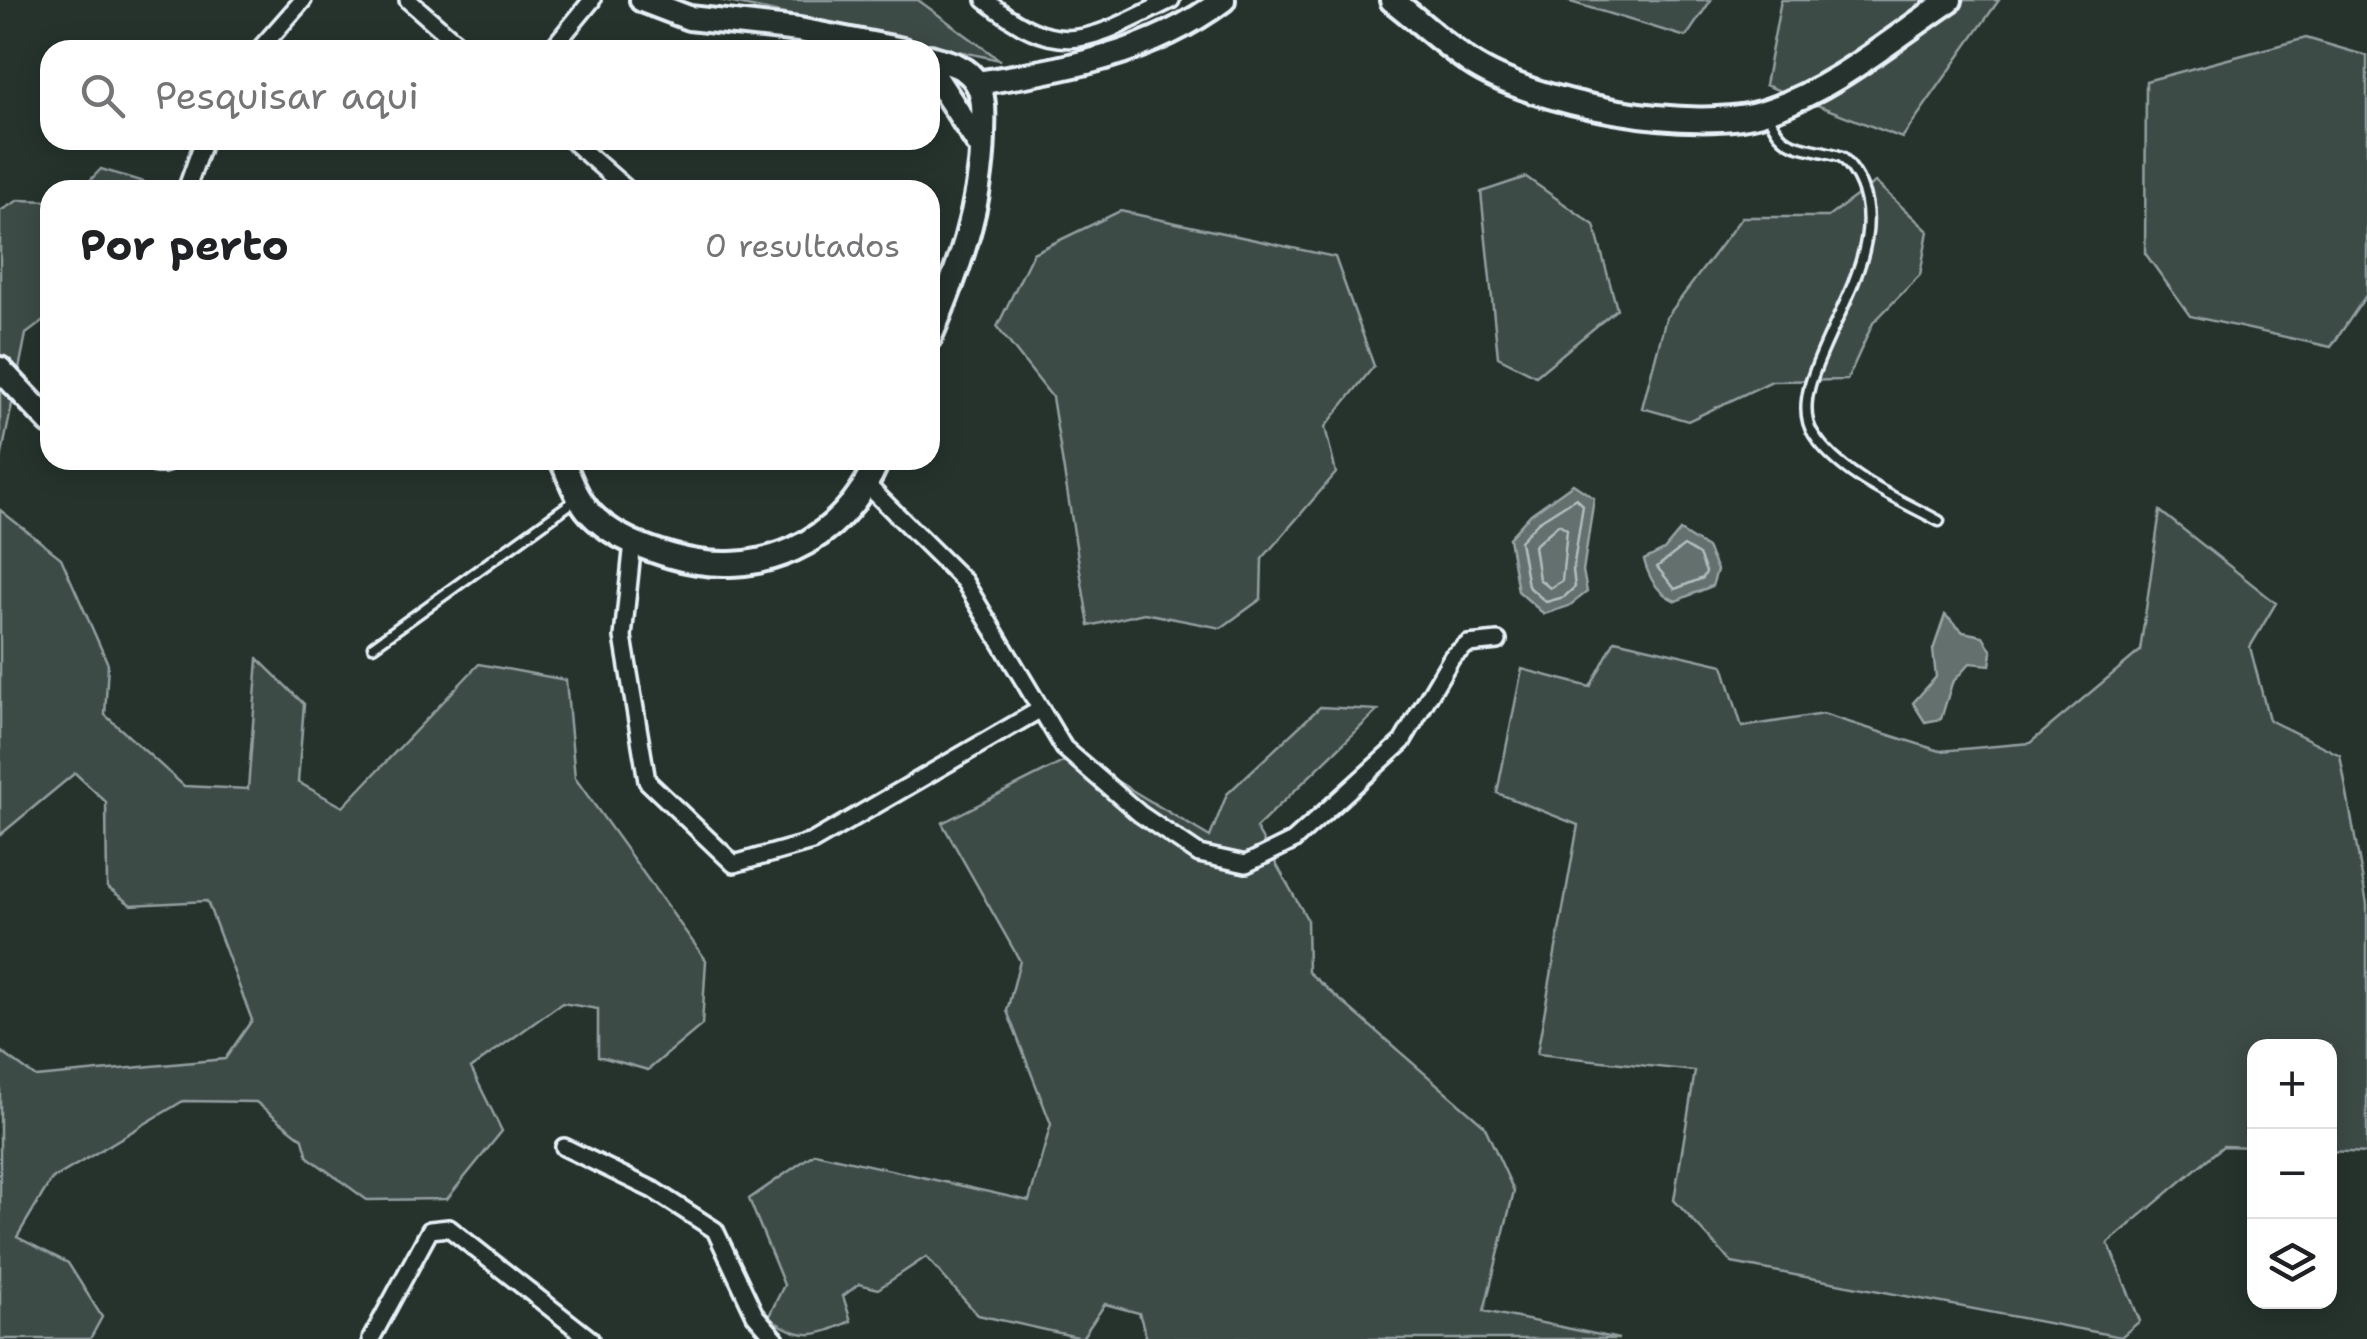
<!DOCTYPE html>
<html lang="pt">
<head>
<meta charset="utf-8">
<style>
  :root { --surface:#fff; --page:#f2f2f2; --text:#202124; --muted:#757577; --line:#e0e0e0 }
  body { margin:0; font-family:"Shantell Sans",sans-serif; background:var(--page); color:var(--text) }
  .controls { position:absolute; right:30px; bottom:30px; display:grid; overflow:hidden; border-radius:20px; box-shadow:0 5px 25px #0003 }
  .controls button { width:90px; height:90px; display:grid; place-items:center; padding:0; border:0; border-bottom:2px solid var(--line); background:var(--surface); color:var(--text); font:50px sans-serif }
  .list { margin:0; padding:0; list-style:none }
  h2 { display:flex; justify-content:space-between; align-items:center; height:130px; margin:0; padding:0 40px; font-size:42px }
  h2 small { font-size:32px; font-weight:400; color:var(--muted) }
  .icon { flex:none; width:55px; height:55px; fill:none; stroke:currentColor; stroke-width:2; stroke-linecap:round; stroke-linejoin:round }
  .map { position:relative; flex:none; width:2367px; height:1339px; overflow:hidden }
  .search { position:absolute; background:var(--surface); box-shadow:0 5px 25px #0003; left:40px; top:40px; width:900px; height:110px; display:flex; align-items:center; gap:25px; box-sizing:border-box; padding:0 35px; border-radius:30px; color:var(--muted); font-size:38px }
  .panel { position:absolute; background:var(--surface); box-shadow:0 5px 25px #0003; left:40px; top:180px; width:900px; height:290px; border-radius:30px }
  .map>svg:first-child { display:block }
</style>
</head>
<body>
<div class="map">
<svg width="2367" height="1339" viewBox="0 0 2367 1339">
  <rect width="100%" height="100%" fill="#26332d"/>
  <filter id="ink" filterUnits="userSpaceOnUse"><feTurbulence type="fractalNoise" baseFrequency=".01" numOctaves="2"/><feDisplacementMap in="SourceGraphic" scale="20" xChannelSelector="R" yChannelSelector="G"/><feConvolveMatrix kernelMatrix="1 2 1 2 8 2 1 2 1" color-interpolation-filters="sRGB"/></filter>
  <g filter="url(#ink)">
    <path fill="#3e4b47" stroke="#939ea0" stroke-width="2.5" d="M719 0H918L1000 60Z
      M1564 0H1711L1686 37Z
      M1781 0H1999L1902 138 1765 85Z
      M2306 38 2367 56V294L2331 347 2190 316 2145 253 2146 81Z
      M101 169 150 184 147 190H81Z
      M1526 177 1594 225 1617 309 1536 376 1498 357 1481 192Z
      M1875 182 1928 231 1920 275 1873 323 1847 380 1772 381 1688 421 1642 408 1666 318 1742 217H1828Z
      M19 200 50 201V316L26 334 0 464V211Z
      M1120 211 1335 257 1374 366 1325 427 1336 473 1262 559 1261 599 1221 628 1144 613 1089 626 1052 397 997 327 1033 253Z
      M0 510 61 558 108 664 105 715 184 786 248 789 258 659 304 704 298 782 343 807 479 664 566 680 575 778 706 960 702 1025 648 1070 598 1056V1009L562 1003 471 1068 502 1131 447 1199 367 1200 308 1157 303 1139 256 1102 183 1101 51 1180 17 1237 68 1263 102 1317 90 1339H0V1051L36 1077 225 1059 252 1020 207 901 131 905 107 887 106 802 75 773 0 835Z
      M2160 511 2276 603 2250 647 2269 720 2340 755 2367 904V1153L2330 1151V1046H2254V1147L2223 1146 2108 1243 2140 1321 2121 1337 1732 1263 1674 1200 1695 1071 1537 1054 1578 825 1497 793 1522 669 1590 687 1615 640 1723 665 1742 727 1823 714 1940 751 2030 743 2140 651Z
      M1320 707 1378 710 1256 828 1307 919 1308 972 1484 1125 1514 1191 1484 1311 1619 1339H1147L1139 1313 1105 1304 1082 1338 978 1315 926 1257 878 1289 859 1284 843 1296 851 1321C812 1339 803 1339 768 1318L784 1285 749 1199 815 1153 1029 1201 1051 1124 1007 1011 1020 961 942 823 1075 756 1210 837 1227 794Z"/>
    <path fill="#636f6d" stroke="#98a3a5" stroke-width="2.5" d="M1573 484 1594 498 1583 571 1587 592 1569 606 1544 614 1518 591 1509 538 1531 514Z
      M1680 531 1707 548 1717 570 1712 586 1676 601C1657 593 1649 578 1644 560L1664 550Z
      M1945 615 1963 632 1983 636 1992 652 1990 665 1970 663 1952 683 1941 719 1925 722 1913 703 1936 677 1933 650Z"/>
    <g fill="none" stroke-linecap="round" stroke-linejoin="round">
      <path stroke="#b3bdc0" stroke-width="2.5" d="M1576 498 1583 505 1573 570 1575 587 1564 597 1546 602 1528 586 1520 541 1538 522Z
        M1559 524 1567 529 1562 581 1550 588 1539 579 1534 546Z
        M1684 546 1699 555 1706 572 1703 578 1675 589 1657 567Z"/>
      <g stroke="#e8f1f8" stroke-width="15">
        <path id="lane" d="M1769 115C1783 155 1809 144 1842 157 1927 244 1771 373 1814 435 1841 476 1897 498 1939 521
          M373 646 574 501"/>
      </g>
      <g stroke="#e8f1f8" stroke-width="22">
        <path id="street" d="M408 0 465 50
          M985 0C1062 62 1089 40 1171 0
          M259 50 303 0
          M551 50 592 0
          M571 140 628 190
          M186 190 204 140
          M867 485 964 581 1064 748 1140 814 1199 854 1246 864 1293 841 1402 742 1452 657 1468 644 1498 641
          M633 542 623 637 647 781 734 864 812 842 1041 709
          M564 1147 653 1190 715 1230 755 1315 776 1339
          M371 1339 430 1230 449 1228 590 1339"/>
      </g>
      <g stroke="#e8f1f8" stroke-width="30">
        <path id="secondary" d="M642 0 689 18 799 30 903 50
          M1392 0C1418 20 1443 44 1470 62 1532 104 1696 135 1767 111 1834 89 1892 39 1950 0
          M930 57C947 62 967 66 976 82 986 97 983 119 983 136 981 209 958 271 930 337
          M930 69 982 149
          M977 83C1065 69 1150 55 1223 0
          M0 369 50 422
          M156 460H163
          M562 460C571 481 578 503 596 519 617 538 644 548 671 556 758 582 842 544 878 460"/>
      </g>
      <use href="#lane" stroke="#26332d" stroke-width="8"/>
      <use href="#street" stroke="#26332d" stroke-width="15"/>
      <use href="#secondary" stroke="#26332d" stroke-width="22"/>
    </g>
  </g>
</svg>
<div class="controls">
<button>+</button>
<button>−</button>
<button><svg class="icon" aria-label="layers" viewBox="0 0 24 24"><path d="M12 4l9 5-9 5-9-5zM3 14l9 5 9-5"/></svg></button>
</div>
<div class="search"><svg class="icon" aria-label="search" viewBox="0 0 24 24"><circle cx="10" cy="10" r="6"/><path d="M15 15l6 6"/></svg>Pesquisar aqui</div>
<section class="panel">
<h2>Por perto<small>0 resultados</small></h2>
<ul class="list">
</ul>
</section>
</div>
</body>
</html>
